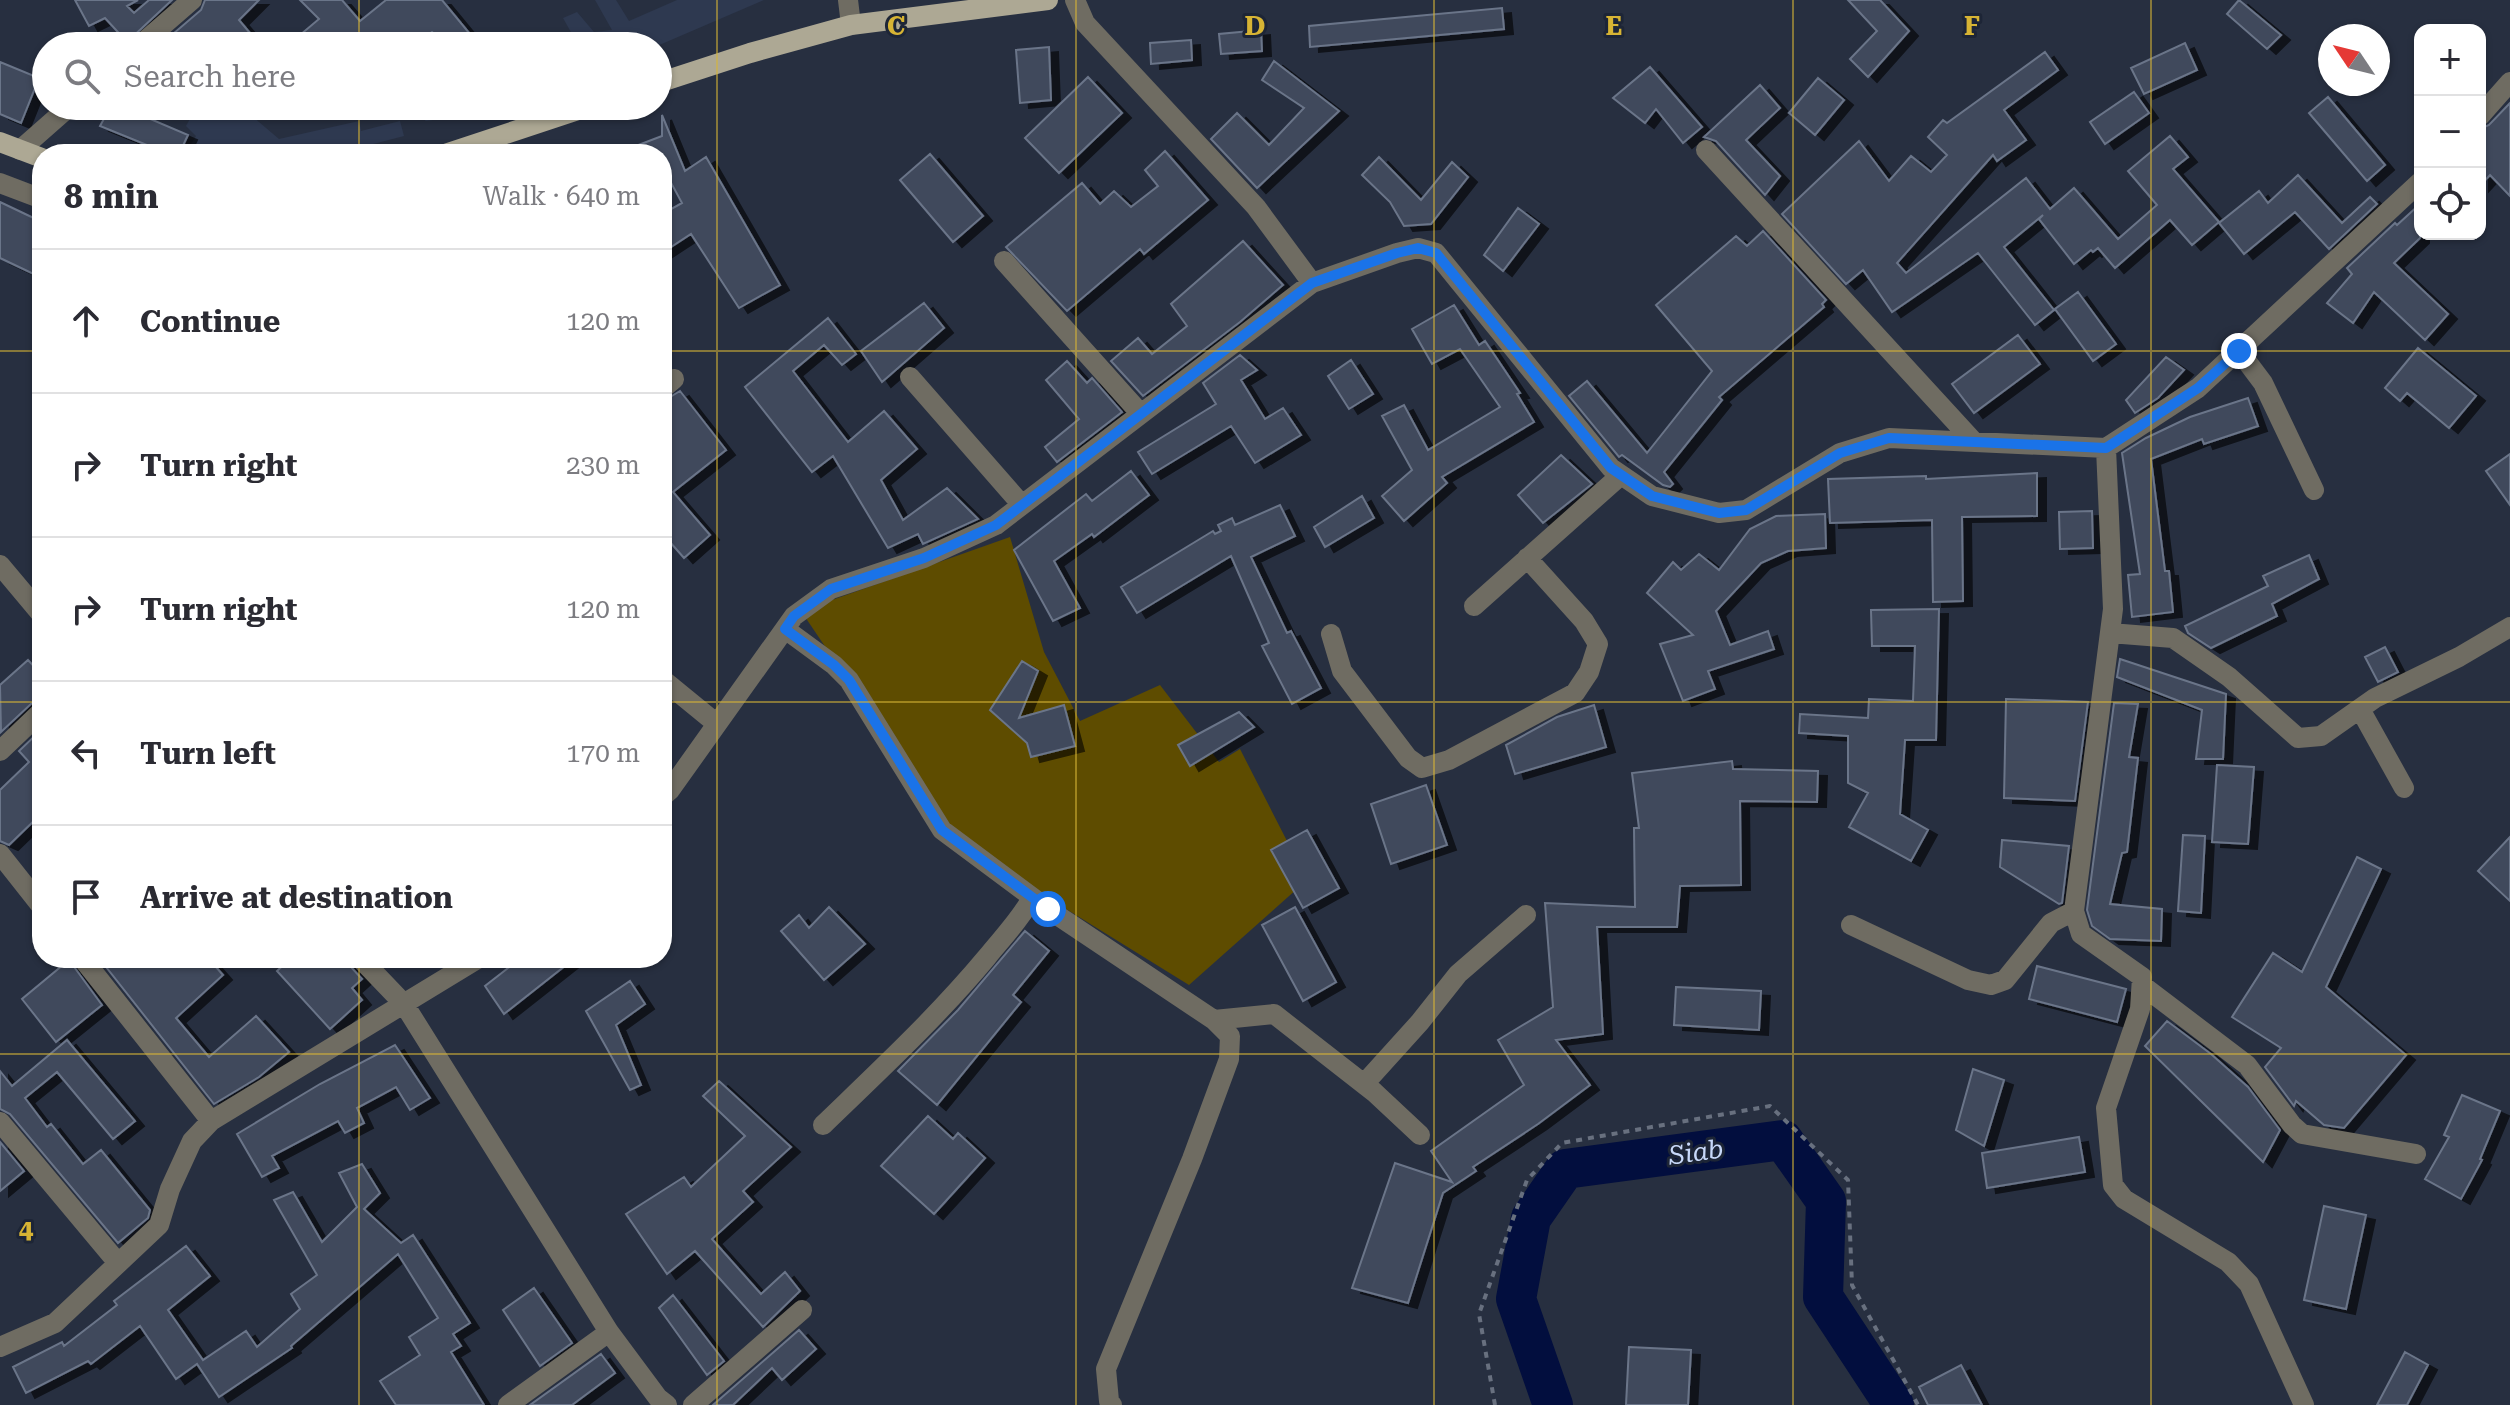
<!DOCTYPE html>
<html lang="en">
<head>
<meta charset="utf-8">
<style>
  :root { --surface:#fff; --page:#f2f2f3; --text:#2b2b33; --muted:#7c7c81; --line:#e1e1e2 }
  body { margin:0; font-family:"Roboto Serif",serif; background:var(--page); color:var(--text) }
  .controls { position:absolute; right:24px; top:24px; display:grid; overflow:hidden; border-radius:16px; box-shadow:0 2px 6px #0004 }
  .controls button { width:72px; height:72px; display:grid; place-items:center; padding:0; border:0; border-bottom:2px solid var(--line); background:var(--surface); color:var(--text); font:40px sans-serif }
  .compass { position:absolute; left:2318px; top:24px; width:72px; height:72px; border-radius:50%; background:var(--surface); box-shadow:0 2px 6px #0004; rotate:305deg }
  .stop { position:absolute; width:24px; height:24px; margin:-18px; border:6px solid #1a73e8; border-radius:50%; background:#fff }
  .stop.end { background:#1a73e8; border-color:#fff; box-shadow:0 2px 8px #0008 }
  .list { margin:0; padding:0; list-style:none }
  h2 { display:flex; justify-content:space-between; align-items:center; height:104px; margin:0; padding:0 32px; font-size:34px }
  h2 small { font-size:26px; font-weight:400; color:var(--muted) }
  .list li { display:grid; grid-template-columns:52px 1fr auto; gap:24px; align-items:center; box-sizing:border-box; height:144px; padding:0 32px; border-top:2px solid var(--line) }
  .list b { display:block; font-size:30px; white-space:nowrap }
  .list em { font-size:26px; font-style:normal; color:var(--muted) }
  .icon { flex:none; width:44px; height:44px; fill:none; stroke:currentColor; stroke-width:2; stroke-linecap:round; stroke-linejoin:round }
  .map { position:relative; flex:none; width:2510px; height:1405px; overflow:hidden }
  .search { position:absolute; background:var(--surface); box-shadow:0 2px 6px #0004; left:32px; top:32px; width:640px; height:88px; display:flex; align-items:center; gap:20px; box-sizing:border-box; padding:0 28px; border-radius:44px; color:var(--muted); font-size:30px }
  .panel { position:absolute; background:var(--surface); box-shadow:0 2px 6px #0004; left:32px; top:144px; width:640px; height:824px; border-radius:32px }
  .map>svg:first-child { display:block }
</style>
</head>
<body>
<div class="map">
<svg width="2510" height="1405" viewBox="0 0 2510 1405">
  <defs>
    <filter id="shadow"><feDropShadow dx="9" dy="5" stdDeviation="0" flood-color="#0009"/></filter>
  </defs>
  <rect width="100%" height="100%" fill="#272f40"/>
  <path fill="#2e3950" d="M595 0H616L629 21 677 0H764L657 46H568L577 43 563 18 577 12 594 32 612 30Z
    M197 106H240L279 139 359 121 361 131 400 121 404 136 335 154H185L196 136 186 126Z
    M407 106H486L461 116 426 121Z"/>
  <path fill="#5e4c00" d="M1010 537 1044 652 1080 721 1160 685 1219 762 1240 749 1307 880 1189 985 1016 878 942 819 801 611Z"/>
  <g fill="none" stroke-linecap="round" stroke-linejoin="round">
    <path stroke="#020e3e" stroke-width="40" d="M1553 1405 1516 1299 1531 1218 1565 1169 1783 1140 1826 1201 1823 1297 1894 1405"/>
  </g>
  <path fill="#40495b" stroke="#6b7589" stroke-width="2" filter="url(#shadow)" d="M75 0H138L127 6 134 13 149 0H172L127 42 105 18 89 26Z
    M205 0H259L239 20 261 46H159L201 10Z
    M300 0H342L360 21 386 0H442L470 34 450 46 432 32 412 46H287L319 19Z
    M1848 0H1880L1909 31 1868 77 1850 59 1877 31Z
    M2239 0 2281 35 2267 49 2227 14Z
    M1502 8 1504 29 1310 47 1309 26Z
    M1261 30 1262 51 1221 54 1219 34Z
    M1191 40 1192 60 1151 64 1150 43Z
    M2185 43 2197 70 2144 94 2131 68Z
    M1049 47 1051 100 1020 103 1016 50Z
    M2045 52 2058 70 2004 110 2026 140 1997 161 1993 155 1897 263 1906 273 2026 178 2050 209 2074 188 2118 239 2157 205 2128 171 2170 136 2188 157 2173 169 2219 222 2192 245 2170 220 2115 268 2098 248 2093 252 2091 250 2074 264 2039 219 2043 215 2004 247 2054 310 2035 325 1978 253 1892 312 1863 270 1846 284 1782 214 1859 141 1889 181 1911 156 1931 172 1947 155 1928 137 1943 120 1947 123Z
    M1274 61 1339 111 1257 188 1211 139 1237 113 1269 145 1304 108 1262 80Z
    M0 62 39 78 21 123 0 114Z
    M1650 67 1702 127 1683 143 1656 109 1645 123 1613 98Z
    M1088 77 1122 113 1059 173 1025 138Z
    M1818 78 1844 100 1815 135 1789 113Z
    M1760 85 1780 108 1746 140 1780 176 1765 195 1716 141 1704 137Z
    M2134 92 2149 113 2105 144 2090 122Z
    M2328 97 2385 165 2367 181 2309 113Z
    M2510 103V196L2490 175 2480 186V129L2489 125Z
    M111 106H120L188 135 179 154H169L100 126Z
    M662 115 685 171 706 157 780 285 739 308 691 234 662 253V214L682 203 662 166V154H620V152L662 136Z
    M1165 151 1208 200 1144 254 1140 249 1067 311 1006 247 1082 183 1100 204 1114 191 1131 207 1158 186 1145 170Z
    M930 154 983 216 953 242 900 180Z
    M1379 157 1421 200 1452 162 1468 177 1431 224 1404 226 1390 202 1362 175Z
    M2298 175 2342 223 2370 197 2377 204 2329 249 2295 212 2244 254 2219 223 2259 191 2268 203Z
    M0 202 42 222V278L0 258Z
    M2420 204V238L2394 263 2448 314 2425 340 2374 292 2353 323 2327 303 2352 274 2347 268 2395 223 2397 225Z
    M1518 208 1539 224 1503 271 1484 255Z
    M1763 231 1826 300 1822 304 1824 307 1719 397 1722 400 1664 472 1673 484 1670 487 1663 485 1622 455 1619 457 1569 396 1587 381 1647 453 1712 371 1656 305 1736 236 1747 246Z
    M1243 241 1283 285 1240 322 1143 396 1111 361 1138 338 1152 354 1187 326 1171 304Z
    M2078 292 2116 344 2093 361 2055 309Z
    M924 303 944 328 882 382 861 351Z
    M1454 305 1479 345 1485 341 1520 393 1517 394 1534 422 1442 477 1447 483 1404 521 1382 496 1412 470 1382 416 1404 405 1428 450 1500 407 1460 349 1432 364 1412 329Z
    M828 318 856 354 842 365 824 345 793 371 848 442 884 411 917 449 881 480 903 520 947 488 978 519 923 544 918 534 888 548 833 456 812 472 745 387Z
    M2018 335 2040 364 1974 413 1952 384Z
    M2418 348 2476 396 2449 428 2407 393 2400 401 2385 388Z
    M1240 355 1257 370 1241 380 1265 419 1283 408 1301 435 1255 463 1231 426 1152 474 1138 452 1216 404 1203 383Z
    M2166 357 2184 370 2158 398 2135 413 2126 400Z
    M1351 360 1373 394 1349 409 1328 376Z
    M1067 361 1087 383 1092 378 1122 412 1057 462 1045 447 1079 419 1046 380Z
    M680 391 726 450 673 492 710 535 684 558 662 533V402Z
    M2248 398 2258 426 2204 444 2202 439 2151 459 2165 571H2169L2173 612 2132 617 2128 575 2140 574 2122 453 2146 438 2190 417Z
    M2510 454V505L2486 471Z
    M1561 455 1592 484 1543 523 1518 495Z
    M1131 471 1149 495 1094 537 1092 534 1054 561 1080 608 1053 621 1014 550 1086 494 1092 501Z
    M2037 473V516L1962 517 1963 601 1933 602 1932 520 1830 523 1828 479 1926 476V479Z
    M1362 496 1374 518 1325 547 1314 527Z
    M1280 505 1295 536 1251 557 1287 633 1291 631 1321 688 1292 704 1262 646 1269 643 1231 556 1137 613 1121 587 1213 531 1215 534 1221 531 1218 525 1232 518 1235 525Z
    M2092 511 2093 548 2060 549 2059 512Z
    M1825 514 1826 548 1788 551 1761 563 1716 611 1730 645 1768 631 1774 649 1708 671 1715 689 1683 701 1660 644 1693 635 1647 593 1673 562 1681 570 1699 554 1719 570 1750 529 1776 516Z
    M2309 555 2319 579 2272 604 2277 616 2211 648 2188 633 2185 626 2268 586 2263 576Z
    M1939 609 1936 740H1905L1900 814 1928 830 1911 861 1849 827 1868 793 1848 783V736L1799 733 1800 714 1868 718 1869 699 1913 701 1915 646H1872L1871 610Z
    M2385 647 2398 672 2378 682 2365 657Z
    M2120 659 2226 694 2223 759H2196L2202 710 2117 677Z
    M28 660 42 675V698L33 702 1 732 0 685Z
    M1022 661 1038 671 1019 718 1064 705 1075 746 1031 757 1027 743 990 710Z
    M2006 699 2088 702 2075 801 2004 798Z
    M2114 703 2138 704 2129 757 2138 758 2127 852 2122 853 2110 904 2162 909 2161 941 2110 939 2092 926 2087 910Z
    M1594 705 1606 747 1515 774 1506 745 1557 717Z
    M1239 712 1254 727 1190 766 1178 745Z
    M42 729V813L9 845 0 841V790L29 762 19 751Z
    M1732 761 1733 769 1818 771 1817 802 1740 801 1741 885 1680 886 1677 927H1597L1603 1034 1556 1040 1590 1085 1538 1124 1473 1167 1476 1171 1443 1193 1408 1303 1352 1288 1395 1163 1452 1182 1431 1151 1524 1085 1498 1040 1553 1007 1545 903 1635 907 1634 828H1639L1632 773Z
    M2217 765 2254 767 2248 844 2212 842Z
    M1426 785 1447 845 1391 864 1371 804Z
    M1307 830 1339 888 1303 908 1271 850Z
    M2183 835 2205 836 2201 913 2178 911Z
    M2510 837V901L2478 871Z
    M2002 840 2069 846 2062 903 2059 904 2000 867Z
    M2357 857 2381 869 2326 987 2406 1055 2344 1128 2324 1125 2296 1101 2294 1106 2265 1067 2281 1048 2232 1017 2273 953 2302 972Z
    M829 907 865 944 824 980 781 931 799 915 809 928Z
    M1295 907 1336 982 1303 1001 1262 925Z
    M1025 931 1049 951 1013 995 1021 1002 937 1105 898 1071 958 1010Z
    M99 958H208L223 975 176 1018 209 1057 256 1016 289 1052 259 1077 214 1104Z
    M291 958H347L350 966 362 979 352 988 362 1000 330 1029 277 971Z
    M521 958H575L504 1014 485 986Z
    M69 960 102 1005 56 1042 22 999Z
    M2037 966 2126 989 2117 1022 2029 999Z
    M630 981 645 1004 616 1025 641 1085 630 1090 586 1011Z
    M1676 987 1761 991 1759 1030 1674 1025Z
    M2167 1021 2211 1054 2248 1087 2280 1130 2263 1162 2145 1046Z
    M67 1040 135 1121 113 1139 57 1072 25 1098 47 1127 51 1124 83 1164 101 1150 150 1210 148 1218 118 1243 10 1114 0 1109V1071L12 1086Z
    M395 1045 430 1098 410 1110 396 1087 357 1108 364 1123 345 1133 338 1121 272 1156 279 1168 262 1177 237 1134 320 1084Z
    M1973 1069 2004 1080 1984 1146 1956 1130Z
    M719 1081 791 1147 743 1191 753 1202 712 1239 761 1294 785 1272 800 1291 763 1327 695 1251 667 1274 626 1214 684 1177 691 1187 745 1136 703 1096Z
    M2462 1095 2500 1111 2480 1159 2482 1160 2461 1199 2425 1179 2449 1137 2444 1135Z
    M928 1116 953 1139 958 1133 985 1158 934 1214 881 1166Z
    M2079 1137 2085 1172 1987 1188 1982 1153Z
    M0 1142 24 1171 0 1191Z
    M362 1164 380 1193 364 1209 401 1243 413 1235 470 1323 453 1334 461 1346 451 1352 484 1405H396L380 1381 420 1355 409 1337 438 1318 398 1254 291 1346 292 1348 219 1397 197 1364 176 1379 140 1326 91 1364 88 1361 26 1393 13 1367 62 1342 64 1346 117 1305 114 1301 186 1246 210 1276 168 1310 203 1360 246 1331 257 1347 300 1309 291 1294 317 1275 274 1200 293 1192 322 1242 357 1207 339 1173Z
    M2324 1206 2366 1215 2346 1309 2304 1300Z
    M534 1288 572 1343 540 1366 503 1310Z
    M673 1295 724 1361 707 1375 659 1308Z
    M799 1330 816 1349 782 1380 772 1368 733 1405H713Z
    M1629 1347 1691 1350 1688 1405H1626Z
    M2405 1352 2428 1365 2407 1405H2377Z
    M601 1354 615 1373 572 1405H530Z
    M1961 1365 1982 1405H1928L1919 1387Z"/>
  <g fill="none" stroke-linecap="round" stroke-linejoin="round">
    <path stroke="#68707f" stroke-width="4" stroke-dasharray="6 6" stroke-linecap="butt" d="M1495 1405 1479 1314 1527 1180 1562 1143 1770 1106 1848 1180 1852 1285 1918 1405"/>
    <path stroke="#6f6c62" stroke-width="20" d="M848 0 851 25
      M1075 0 1085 23 1256 207 1312 283 1397 253 1418 248 1436 253 1611 468 1652 496 1719 513 1746 510 1840 453 1889 438 2106 448 2198 388 2420 182
      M139 46 192 0
      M2480 116 2510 82
      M20 150 70 106
      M1706 150 1974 442
      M0 183 42 199
      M1004 261 1140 413
      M2239 351 2263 383 2314 490
      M910 377 1022 505
      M662 389 674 379
      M2106 448 2113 609 2074 911 2081 934 2142 977 2140 1009 2106 1108 2113 1185 2124 1199 2228 1262 2249 1284 2304 1405
      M0 565 42 615
      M1474 606 1621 475
      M785 629 834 665 849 680 942 830 1048 909 1214 1020 1230 1036 1229 1059 1192 1159 1106 1369 1109 1401 1112 1405
      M2110 633 2173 638 2229 677 2298 738 2321 736 2375 698 2459 657 2510 627
      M1331 634 1342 671 1408 758 1422 768 1449 760 1575 693 1589 672 1598 644 1584 621 1527 558
      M662 679 717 724
      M2360 709 2404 788
      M0 751 42 711
      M662 797 670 790 794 616 831 589 924 558 996 525 1312 283
      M0 854 42 907
      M1851 925 1968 980 1991 985 2005 980 2051 923 2074 911
      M82 958 211 1121
      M360 958 404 1004 609 1332 508 1405
      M2143 986 2247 1065 2292 1125 2302 1134 2416 1154
      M1214 1020 1274 1014 1374 1092 1420 1135
      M1364 1084 1420 1022 1458 974 1526 915
      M0 1122 118 1263
      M823 1125C880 1070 937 1017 987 957 1003 937 1020 920 1032 898
      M609 1332 658 1398 667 1405
      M0 1347 55 1323 159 1225 170 1189 192 1141 211 1121 479 958
      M693 1405 802 1310"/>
    <path stroke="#ada894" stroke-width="20" d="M658 83 750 53 851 25 1048 0
      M0 142 42 158
      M445 154 590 106"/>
  </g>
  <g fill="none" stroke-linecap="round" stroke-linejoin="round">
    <path stroke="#1a73e8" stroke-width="10" d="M1048 909 942 830 849 680 834 665 785 629 794 616 831 589 924 558 996 525 1312 283 1397 253 1418 248 1436 253 1611 468 1652 496 1719 513 1746 510 1840 453 1889 438 2106 448 2198 388 2239 351"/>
  </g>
  <path fill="none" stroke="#d7b434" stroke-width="2" stroke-opacity="0.55" d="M359 0V46M717 0V1405M1076 0V1405M1434 0V1405M1793 0V1405M2151 0V1405M359 106V154M0 351H42M662 351H2510M0 702H42M662 702H2510M359 958V1405M0 1054H2510"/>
  <g text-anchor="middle" stroke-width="6" stroke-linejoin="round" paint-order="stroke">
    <g font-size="26" font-style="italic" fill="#c8d9fa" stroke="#1d2536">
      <text transform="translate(1696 1152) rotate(-8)" y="9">Siab</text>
    </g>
  </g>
  <g font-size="26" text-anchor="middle" font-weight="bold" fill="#d7b434" stroke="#1d2536" stroke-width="6" stroke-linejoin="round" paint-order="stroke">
    <text x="896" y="35">C</text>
    <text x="1255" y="35">D</text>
    <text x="1614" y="35">E</text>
    <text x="1972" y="35">F</text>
    <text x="26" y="1238">4</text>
  </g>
</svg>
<div class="controls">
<button>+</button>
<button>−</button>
<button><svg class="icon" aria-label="locate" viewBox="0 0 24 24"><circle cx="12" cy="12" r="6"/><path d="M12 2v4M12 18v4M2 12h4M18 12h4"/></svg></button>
</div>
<svg class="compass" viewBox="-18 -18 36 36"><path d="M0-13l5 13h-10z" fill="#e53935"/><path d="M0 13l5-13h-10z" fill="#7c7c81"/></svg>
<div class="stop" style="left:1048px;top:909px"></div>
<div class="stop end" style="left:2239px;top:351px"></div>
<div class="search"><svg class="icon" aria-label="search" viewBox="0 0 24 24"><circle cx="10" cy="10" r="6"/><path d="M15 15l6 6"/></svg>Search here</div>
<section class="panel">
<h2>8 min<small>Walk · 640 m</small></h2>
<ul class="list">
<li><svg class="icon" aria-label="ahead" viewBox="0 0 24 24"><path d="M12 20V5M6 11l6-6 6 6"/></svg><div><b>Continue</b></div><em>120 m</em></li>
<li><svg class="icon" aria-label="right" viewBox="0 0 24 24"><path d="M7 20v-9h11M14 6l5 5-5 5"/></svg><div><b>Turn right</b></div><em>230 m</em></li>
<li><svg class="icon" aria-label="right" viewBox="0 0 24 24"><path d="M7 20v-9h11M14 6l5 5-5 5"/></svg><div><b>Turn right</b></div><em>120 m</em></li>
<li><svg class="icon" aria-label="left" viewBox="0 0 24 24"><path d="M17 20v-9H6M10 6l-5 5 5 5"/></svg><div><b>Turn left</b></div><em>170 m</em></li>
<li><svg class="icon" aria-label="arrive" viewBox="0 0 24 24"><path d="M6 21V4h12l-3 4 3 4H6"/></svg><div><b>Arrive at destination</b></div></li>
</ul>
</section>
</div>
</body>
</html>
